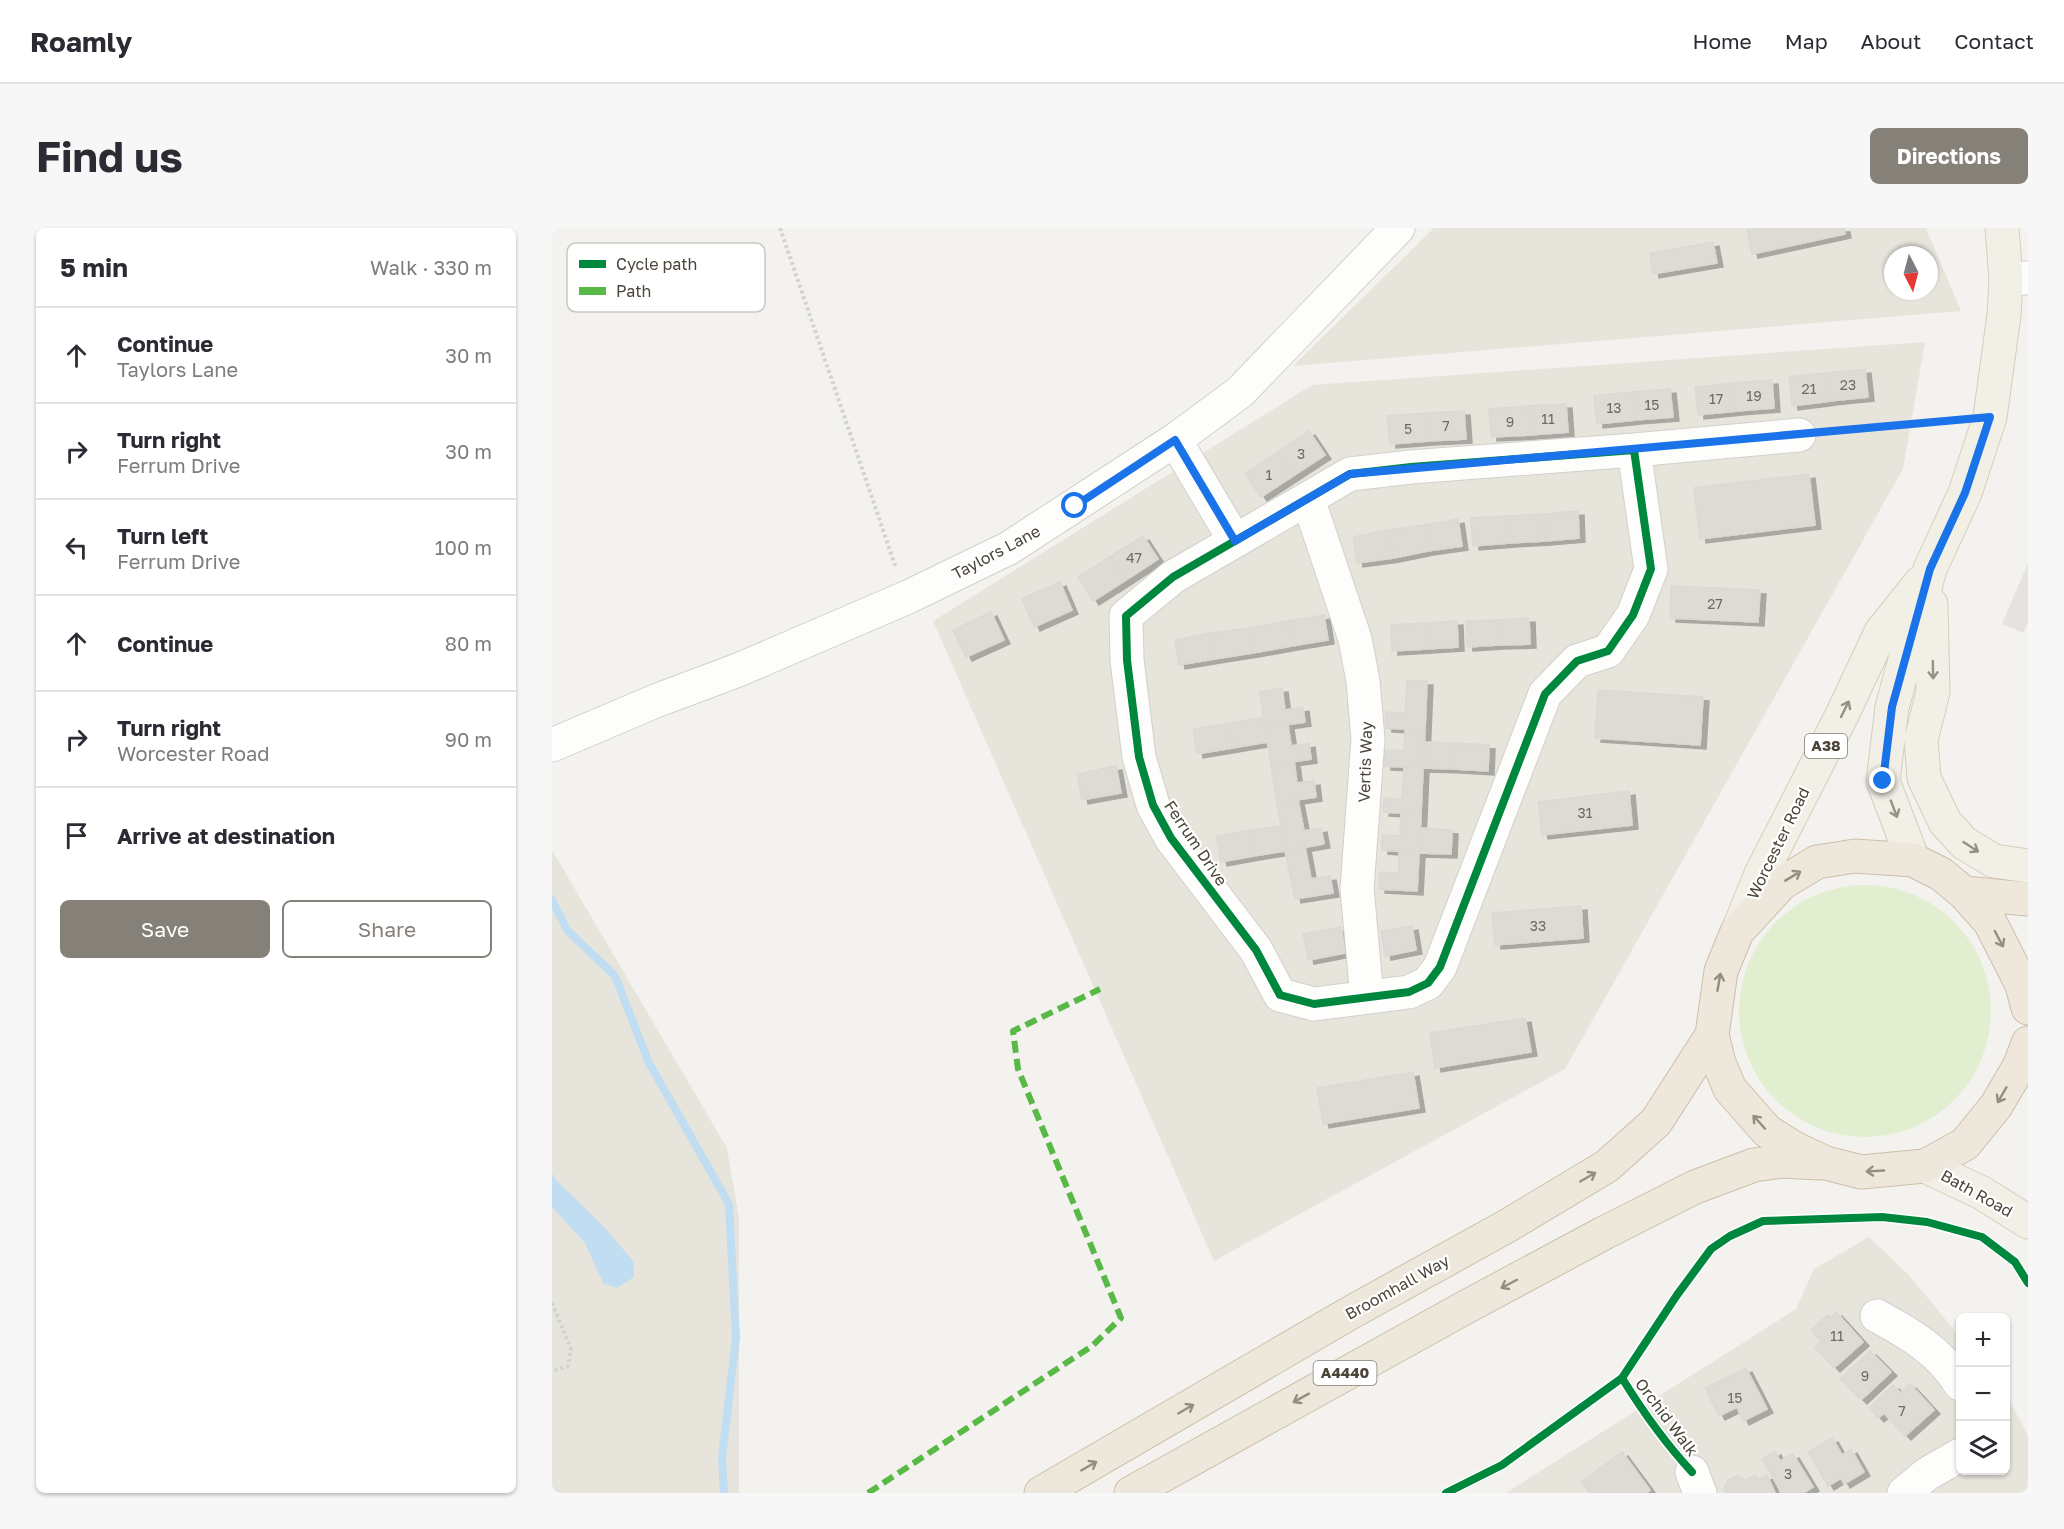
<!DOCTYPE html>
<html lang="en">
<head>
<meta charset="utf-8">
<style>
  :root { --surface:#fff; --page:#f7f7f7; --text:#2b2b33; --muted:#7c7c81; --line:#e1e1e2; --accent:#868178 }
  body { margin:0; font-family:"Golos Text",sans-serif; background:var(--page); color:var(--text) }
  .controls { position:absolute; right:18px; bottom:18px; display:grid; overflow:hidden; border-radius:9px; box-shadow:0 2px 4px #0004 }
  .controls button { width:54px; height:54px; display:grid; place-items:center; padding:0; border:0; border-bottom:2px solid var(--line); background:var(--surface); color:var(--text); font:30px sans-serif }
  .compass { position:absolute; left:1332px; top:18px; width:54px; height:54px; border-radius:50%; background:var(--surface); box-shadow:0 2px 4px #0004; rotate:174deg }
  .stop { position:absolute; width:18px; height:18px; margin:-14px; border:4px solid #1a73e8; border-radius:50%; background:#fff }
  .stop.end { background:#1a73e8; border-color:#fff; box-shadow:0 2px 6px #0008 }
  .list { margin:0; padding:0; list-style:none }
  h2 { display:flex; justify-content:space-between; align-items:center; height:78px; margin:0; padding:0 24px; font-size:26px }
  h2 small { font-size:20px; font-weight:400; color:var(--muted) }
  .list li { display:grid; grid-template-columns:39px 1fr auto; gap:18px; align-items:center; box-sizing:border-box; height:96px; padding:0 24px; border-top:2px solid var(--line) }
  .list b { display:block; font-size:22px; white-space:nowrap }
  .list p { margin:0; font-size:20px; white-space:nowrap; color:var(--muted) }
  .list em { font-size:20px; font-style:normal; color:var(--muted) }
  .actions { display:flex; gap:12px; padding:18px 24px }
  .actions a { flex:1; padding:14px 0; border:2px solid var(--accent); border-radius:9px; text-align:center; font-size:21px; color:var(--accent) }
  .actions .main { background:var(--accent); color:#fff }
  .icon { flex:none; width:33px; height:33px; fill:none; stroke:currentColor; stroke-width:2; stroke-linecap:round; stroke-linejoin:round }
  .map { position:relative; flex:none; width:1476px; height:1265px; overflow:hidden; border-radius:9px }
  header { display:flex; align-items:center; gap:36px; box-sizing:border-box; height:84px; padding:0 30px; background:var(--surface); border-bottom:2px solid var(--line) }
  header strong { font-size:28px }
  nav { display:flex; gap:33px; margin-inline-start:auto; font-size:21px }
  .intro { display:flex; align-items:center; justify-content:space-between; box-sizing:border-box; height:144px; padding:0 36px }
  h1 { margin:0; font-size:42px }
  .button { padding:15px 27px; border-radius:9px; background:var(--accent); color:#fff; font-size:21px; font-weight:700 }
  main { display:flex; gap:36px; padding:0 36px }
  aside { flex:1; background:var(--surface); border-radius:9px; box-shadow:0 2px 4px #0004 }
  .map>svg:first-child { display:block }
</style>
</head>
<body>
<header>
<strong>Roamly</strong>
<nav><a>Home</a><a>Map</a><a>About</a><a>Contact</a></nav>
</header>
<div class="intro"><h1>Find us</h1><a class="button">Directions</a></div>
<main>
<aside>
<h2>5 min<small>Walk · 330 m</small></h2>
<ul class="list">
<li><svg class="icon" aria-label="ahead" viewBox="0 0 24 24"><path d="M12 20V5M6 11l6-6 6 6"/></svg><div><b>Continue</b><p>Taylors Lane</p></div><em>30 m</em></li>
<li><svg class="icon" aria-label="right" viewBox="0 0 24 24"><path d="M7 20v-9h11M14 6l5 5-5 5"/></svg><div><b>Turn right</b><p>Ferrum Drive</p></div><em>30 m</em></li>
<li><svg class="icon" aria-label="left" viewBox="0 0 24 24"><path d="M17 20v-9H6M10 6l-5 5 5 5"/></svg><div><b>Turn left</b><p>Ferrum Drive</p></div><em>100 m</em></li>
<li><svg class="icon" aria-label="ahead" viewBox="0 0 24 24"><path d="M12 20V5M6 11l6-6 6 6"/></svg><div><b>Continue</b></div><em>80 m</em></li>
<li><svg class="icon" aria-label="right" viewBox="0 0 24 24"><path d="M7 20v-9h11M14 6l5 5-5 5"/></svg><div><b>Turn right</b><p>Worcester Road</p></div><em>90 m</em></li>
<li><svg class="icon" aria-label="arrive" viewBox="0 0 24 24"><path d="M6 21V4h12l-3 4 3 4H6"/></svg><div><b>Arrive at destination</b></div></li>
</ul>
<div class="actions"><a class="main">Save</a><a>Share</a></div>
</aside>
<div class="map">
<svg width="1476" height="1265" viewBox="0 0 1476 1265">
  <defs>
    <filter id="shadow"><feDropShadow dx="6" dy="4" stdDeviation="0" flood-color="#0004"/></filter>
  </defs>
  <rect width="100%" height="100%" fill="#f4f2ee"/>
  <path fill="#e7e4dc" fill-rule="evenodd" d="M882 0H1374L1409 83 741 138ZM1341 27H1377V63H1341Z
    M1373 114 1351 241 1013 841 662 1033 381 393 760 157Z
    M0 622 175 920 187 990V1265H0Z
    M1317 1009 1357 1047 1408 1109V1242H1454V1166L1476 1208V1265H954L1244 1081 1262 1041Z"/>
  <path fill="#e1eecf" d="M1187 783a126 126 0 1 1 252 0a126 126 0 1 1-252 0Z"/>
  <path fill="#e6e3df" d="M1476 335V395L1471 405 1450 396Z"/>
  <path fill="#c0ddf1" d="M0 945 3 951 53 1000 82 1034V1049L65 1060 51 1055 33 1015 0 979Z"/>
  <g fill="none" stroke-linecap="round" stroke-linejoin="round">
    <path stroke="#c0ddf1" stroke-width="8" d="M0 672 15 702 63 748 97 835 177 976 184 1110 170 1229 172 1265"/>
  </g>
  <path fill="#dedbd6" stroke="#dcd9d4" stroke-width="1.5" filter="url(#shadow)" d="M1206 0H1292L1293 6 1200 26 1195 2Z
    M1161 14 1165 35 1101 46 1098 25Z
    M1313 141 1316 169 1278 173 1275 145Z
    M1275 145 1278 173 1240 178 1237 149Z
    M1220 152 1222 180 1184 183 1181 155Z
    M1181 155 1184 183 1146 187 1143 159Z
    M1118 161 1121 189 1083 192 1080 164Z
    M1080 164 1083 192 1045 196 1042 168Z
    M1014 176 1016 204 978 207 976 178Z
    M976 178 978 207 939 209 937 181Z
    M912 183 914 211 876 213 874 185Z
    M874 185 876 213 838 216 835 188Z
    M757 203 773 227 741 248 726 224Z
    M726 224 741 248 709 269 693 246Z
    M1257 246 1263 297 1148 311 1142 260Z
    M1026 283 1027 310 993 313 991 286Z
    M991 286 993 313 957 315 955 288Z
    M955 288 957 315 921 318 919 290Z
    M906 291 910 318 876 323 872 297Z
    M872 297 876 323 841 330 836 302Z
    M836 302 841 330 805 335 801 309Z
    M591 308 606 331 574 352 559 328Z
    M559 328 574 352 541 373 526 349Z
    M508 354 520 382 482 399 470 371Z
    M1119 358 1208 362 1206 394 1118 390Z
    M439 384 452 412 414 429 401 402Z
    M772 387 776 412 740 418 735 393Z
    M977 390 978 416 946 417 945 392Z
    M945 392 946 417 915 419 914 393Z
    M735 393 740 418 701 425 696 400Z
    M905 393 906 419 874 421 873 395Z
    M873 395 874 421 840 423 839 397Z
    M696 400 701 425 663 431 659 405Z
    M659 405 663 431 627 437 623 412Z
    M855 453H875L873 502 834 500V484L853 485Z
    M730 460 733 482 751 479 753 494 713 500 708 464Z
    M1046 462 1151 469 1148 517 1043 510Z
    M711 489 716 514 681 520 677 495Z
    M677 495 681 520 645 526 641 501Z
    M736 497 739 518 757 515 759 531 719 537 713 500Z
    M853 501 873 502 871 540 833 538V522L852 523Z
    M872 514 904 515 903 541 871 540Z
    M904 515 937 517 936 543 903 541Z
    M742 533 745 555 762 553 764 569 725 575 719 537Z
    M564 538 569 565 530 572 525 546Z
    M852 538 871 540 869 586 831 584 832 570 850 571Z
    M1077 563 1080 597 990 607 986 574Z
    M746 572 752 603 769 600 772 616 733 623 725 575Z
    M849 585 869 586 867 625 830 622V607L848 608Z
    M729 598 733 623 702 628 698 602Z
    M868 600 900 602 899 626 867 625Z
    M698 602 702 628 669 634 664 608Z
    M753 619 759 651 778 648 781 665 743 671 733 623Z
    M847 623 867 625 865 663 827 661 828 644 847 645Z
    M1029 678 1031 710 943 717 940 685Z
    M860 698 864 722 833 728 829 703Z
    M789 699 793 725 756 732 751 706Z
    M973 790 979 824 883 840 878 805Z
    M861 844 867 880 771 896 765 860Z
    M1284 1084 1311 1114 1282 1140 1263 1119 1269 1113 1259 1102 1276 1087 1278 1090Z
    M1318 1123 1339 1144 1309 1172 1288 1151Z
    M1194 1140 1215 1181 1191 1193 1185 1179 1167 1188 1153 1160Z
    M1358 1156 1382 1182 1353 1208 1332 1185 1326 1190 1317 1180 1341 1157 1349 1165Z
    M1280 1210 1290 1227 1299 1221 1312 1244 1292 1256 1289 1250 1276 1258 1256 1224Z
    M1223 1223 1228 1233 1241 1226 1261 1259 1251 1265H1230L1210 1231Z
    M1070 1224 1098 1262 1094 1265H1038L1029 1254Z
    M1203 1247 1205 1252 1215 1247 1223 1265H1174L1172 1261 1176 1252 1185 1248 1194 1252Z"/>
  <g fill="none" stroke-linecap="round" stroke-linejoin="round">
    <g stroke="#d2d0cb" stroke-width="35">
      <path id="minor" d="M1454 51 1476 50
        M623 212 683 313
        M1082 222 1099 341 1081 387 1056 423 1025 433 993 466 888 739 876 755 857 764 762 776 728 767 704 722 619 610 601 577 587 529 575 432 574 388 621 349 798 246 859 239Z
        M1082 222 1247 207
        M756 271 803 411 811 453 816 511 805 661 815 769
        M0 517 106 472 186 442 356 369 457 320 623 212 688 164 846 0
        M1325 1088C1357 1105 1389 1124 1408 1156
        M1140 1244 1148 1265
        M1352 1265 1375 1246 1408 1227"/>
    </g>
    <g stroke="#d6cebb" stroke-width="35">
      <path id="major" d="M1379 376 1381 464 1369 512 1372 550 1393 594 1412 615 1442 633 1476 638
        M1361 632 1331 553 1340 479 1378 341 1413 265 1438 189 1452 87 1454 51 1450 0
        M1187 700 1209 646 1290 487 1329 404 1369 354
        M1373 938 1430 965 1476 994"/>
    </g>
    <g stroke="#ccbfa9" stroke-width="35">
      <path id="highway" d="M1412 665 1476 671
        M1476 780 1470 757 1438 694 1412 665 1389 646 1361 632 1303 628 1265 634 1230 655 1185 704 1169 743 1160 807 1167 835 1178 861 1215 903 1242 920 1274 935 1309 944 1373 938 1413 916 1444 878 1468 837 1476 815
        M489 1265 798 1085 955 998 1055 938 1104 894 1160 807
        M579 1265 914 1079 1052 1005 1143 959 1202 937 1231 933 1266 935"/>
    </g>
    <path stroke="#d3d2cc" stroke-width="4" stroke-dasharray="3 3" stroke-linecap="butt" d="M228 0 344 340
      M1275 204 1405 192
      M0 1075 19 1121 16 1138 0 1143"/>
    <use href="#minor" stroke="#fdfdfc" stroke-width="33"/>
    <use href="#major" stroke="#f2efe6" stroke-width="33"/>
    <use href="#highway" stroke="#ede8db" stroke-width="33"/>
    <path stroke="#58b947" stroke-width="6" stroke-dasharray="12 6" stroke-linecap="butt" d="M316 1265 540 1118 569 1090 466 841 461 803 548 761"/>
    <g stroke="#fff" stroke-width="11">
      <path id="cycleway" d="M1082 222 1099 341 1081 387 1056 423 1025 433 993 466 888 739 876 755 857 764 762 776 728 767 704 722 619 610 601 577 587 529 575 432 574 388 621 349 798 246 859 239Z
        M1070 1150C1091 1184 1113 1215 1140 1244
        M894 1265 950 1237 1070 1150 1125 1067 1159 1021 1178 1008 1211 993 1330 989 1375 994 1430 1009 1463 1034 1476 1055"/>
    </g>
    <use href="#cycleway" stroke="#00873e" stroke-width="8"/>
  </g>
  <defs><path id="oneway-shaft" d="M-6 0H5M1.5-3L5.5 0L1.5 3" fill="none" stroke-width="1.6" stroke-linecap="round" stroke-linejoin="round" transform="scale(1.5)"/></defs>
  <g stroke="#969187">
    <use href="#oneway-shaft" transform="translate(1381 442) rotate(89)"/>
    <use href="#oneway-shaft" transform="translate(1293 481) rotate(-64)"/>
    <use href="#oneway-shaft" transform="translate(1342 581) rotate(69)"/>
    <use href="#oneway-shaft" transform="translate(1419 619) rotate(33)"/>
  </g>
  <g stroke="#948e82">
    <use href="#oneway-shaft" transform="translate(1241 648) rotate(-31)"/>
    <use href="#oneway-shaft" transform="translate(1447 711) rotate(62)"/>
    <use href="#oneway-shaft" transform="translate(1167 754) rotate(-80)"/>
    <use href="#oneway-shaft" transform="translate(1450 867) rotate(120)"/>
    <use href="#oneway-shaft" transform="translate(1207 894) rotate(-132)"/>
    <use href="#oneway-shaft" transform="translate(1323 943) rotate(177)"/>
    <use href="#oneway-shaft" transform="translate(1036 949) rotate(-30)"/>
    <use href="#oneway-shaft" transform="translate(957 1056) rotate(152)"/>
    <use href="#oneway-shaft" transform="translate(749 1170) rotate(151)"/>
    <use href="#oneway-shaft" transform="translate(634 1181) rotate(-30)"/>
    <use href="#oneway-shaft" transform="translate(537 1238) rotate(-30)"/>
  </g>
  <g fill="none" stroke-linecap="round" stroke-linejoin="round">
    <path stroke="#1a73e8" stroke-width="8" d="M523 278 623 212 683 313 798 246 1438 189 1413 265 1378 341 1340 479 1331 553"/>
  </g>
  <g text-anchor="middle" stroke-width="4.5" stroke-linejoin="round" paint-order="stroke">
    <g font-size="14" fill="#706a61">
      <text x="1296" y="162">23</text>
      <text x="1257" y="166">21</text>
      <text x="1202" y="173">19</text>
      <text x="1164" y="176">17</text>
      <text x="1100" y="182">15</text>
      <text x="1062" y="185">13</text>
      <text x="996" y="196">11</text>
      <text x="958" y="199">9</text>
      <text x="894" y="203">7</text>
      <text x="856" y="206">5</text>
      <text x="749" y="231">3</text>
      <text x="717" y="252">1</text>
      <text x="582" y="335">47</text>
      <text x="1163" y="381">27</text>
      <text x="1033" y="590">31</text>
      <text x="986" y="703">33</text>
      <text x="1285" y="1113">11</text>
      <text x="1313" y="1153">9</text>
      <text x="1183" y="1175">15</text>
      <text x="1350" y="1188">7</text>
      <text x="1236" y="1251">3</text>
    </g>
    <g fill="#fff" stroke="#817c74" stroke-width="1.5">
      <rect x="1253" y="506" width="42" height="24" rx="4.5"/>
      <rect x="761.5" y="1133" width="63" height="24" rx="4.5"/>
    </g>
    <g font-size="15" font-weight="bold" fill="#4b4439">
      <text x="1274" y="523">A38</text>
      <text x="793" y="1150">A4440</text>
    </g>
    <g font-size="16" fill="#4b4439" stroke="#fff">
      <text transform="translate(444 324) rotate(-28)" y="6">Taylors Lane</text>
      <text transform="translate(813 534) rotate(-88)" y="6">Vertis Way</text>
      <text transform="translate(644 615) rotate(56)" y="6">Ferrum Drive</text>
      <text transform="translate(1226 615) rotate(-64)" y="6">Worcester Road</text>
      <text transform="translate(1425 965) rotate(29)" y="6">Bath Road</text>
      <text transform="translate(845 1059) rotate(-29)" y="6">Broomhall Way</text>
      <text transform="translate(1115 1189) rotate(53)" y="6">Orchid Walk</text>
    </g>
  </g>
  <rect x="15" y="15" width="198" height="69" rx="9" fill="#fff" stroke="#c9c7c4" stroke-width="1.5"/>
  <rect x="27" y="32" width="27" height="8" fill="#00873e"/>
  <rect x="27" y="59" width="27" height="8" fill="#58b947"/>
  <g font-size="16" fill="#4b4439">
    <text x="64" y="42">Cycle path</text>
    <text x="64" y="69">Path</text>
  </g>
</svg>
<div class="controls">
<button>+</button>
<button>−</button>
<button><svg class="icon" aria-label="layers" viewBox="0 0 24 24"><path d="M12 4l9 5-9 5-9-5zM3 14l9 5 9-5"/></svg></button>
</div>
<svg class="compass" viewBox="-18 -18 36 36"><path d="M0-13l5 13h-10z" fill="#e53935"/><path d="M0 13l5-13h-10z" fill="#7c7c81"/></svg>
<div class="stop" style="left:523px;top:278px"></div>
<div class="stop end" style="left:1331px;top:553px"></div>
</div>
</main>
</body>
</html>
